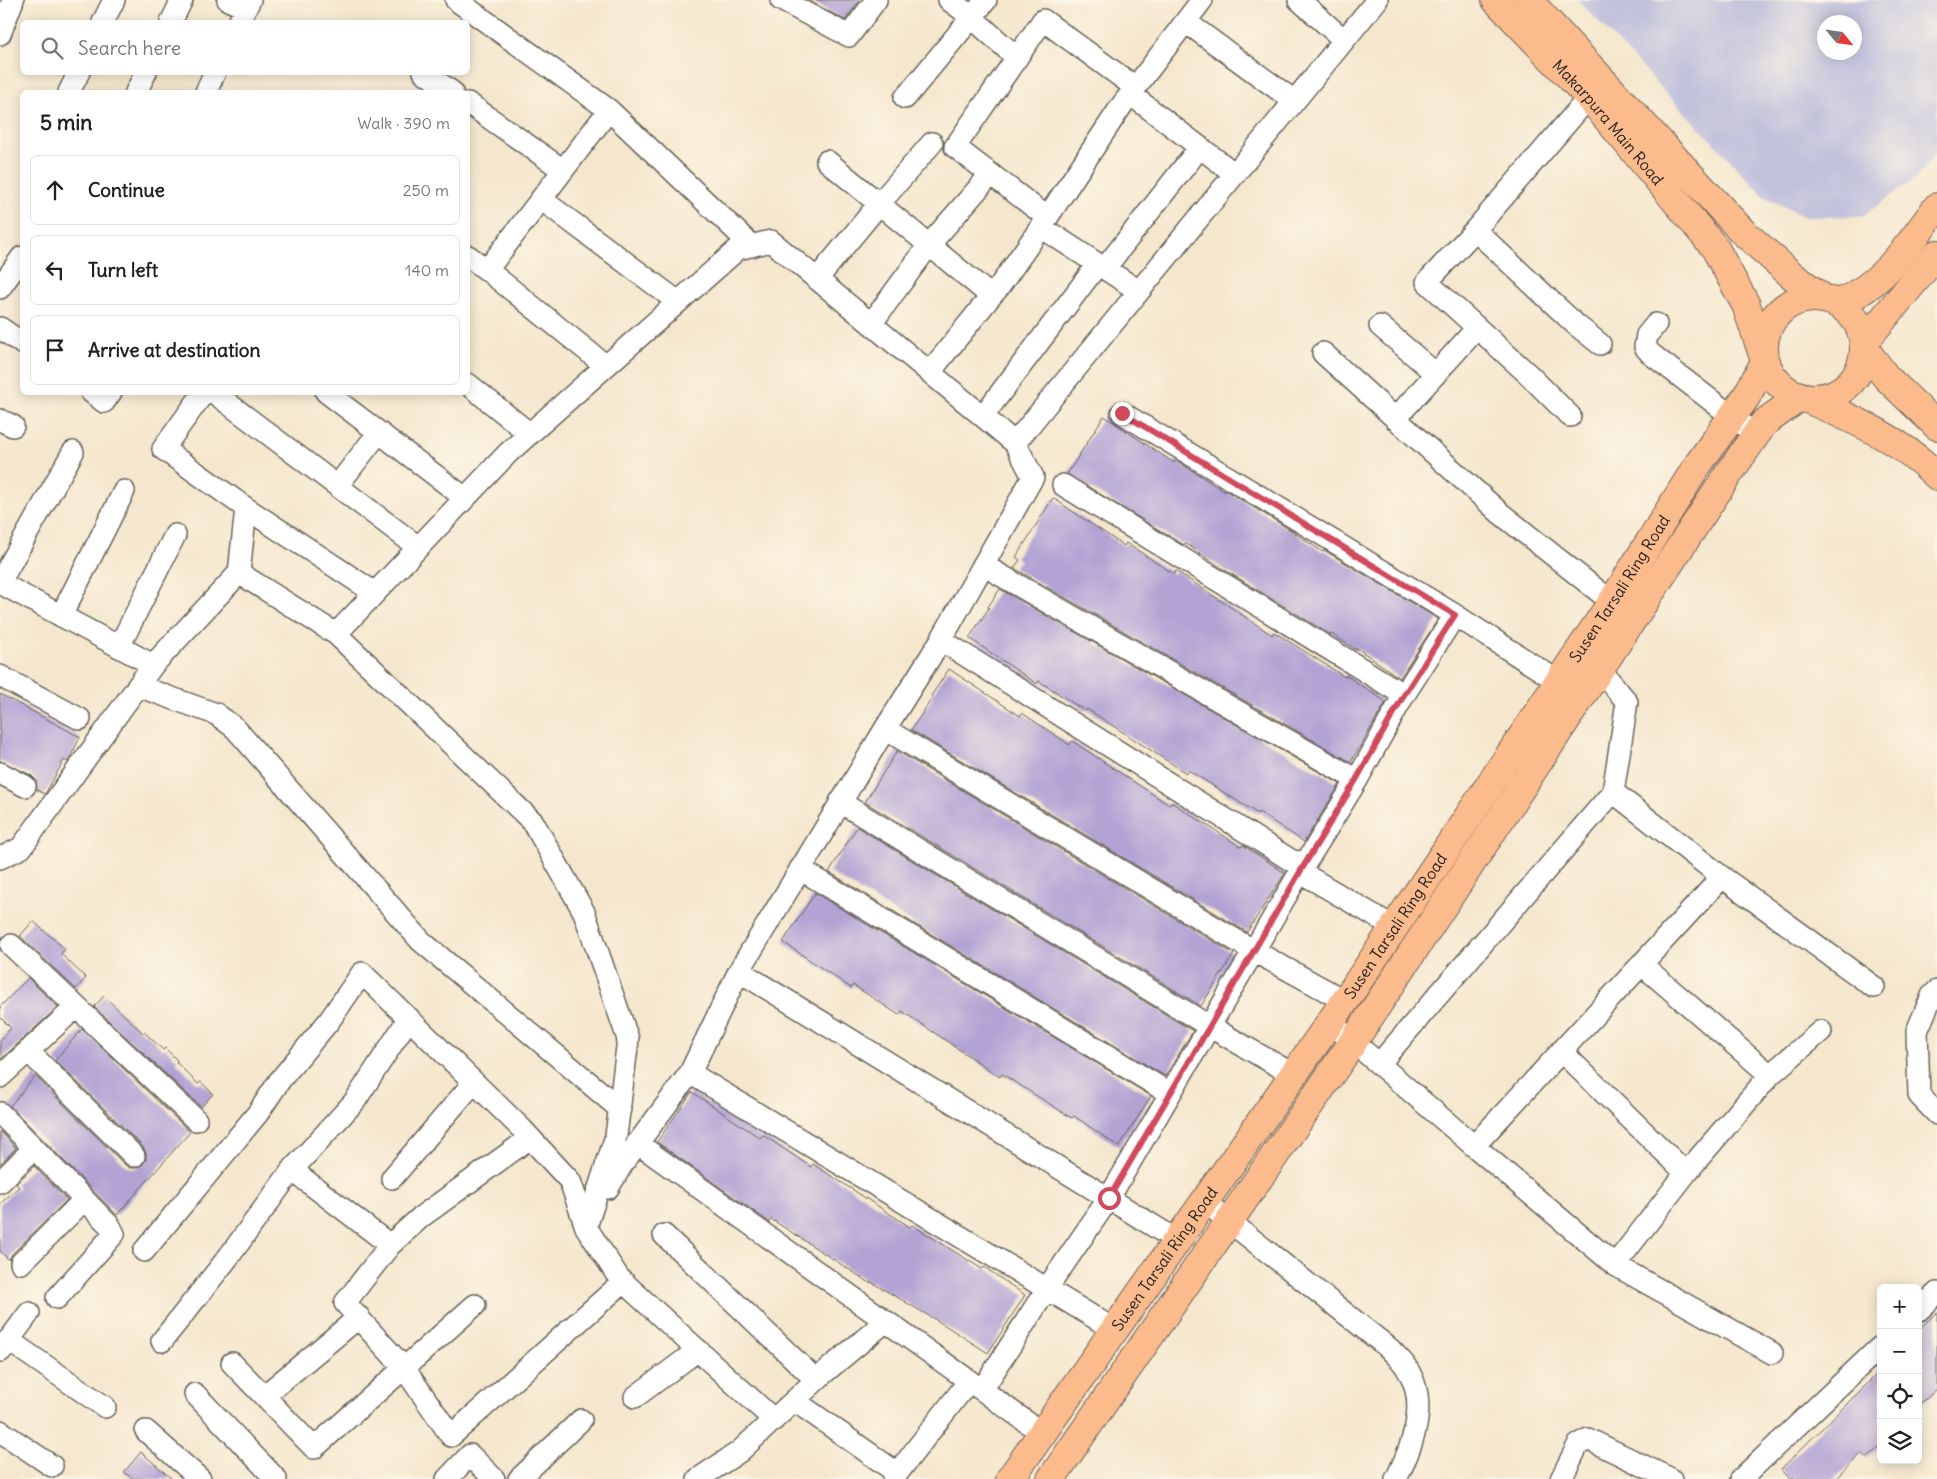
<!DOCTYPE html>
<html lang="en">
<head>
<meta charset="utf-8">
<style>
  :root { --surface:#fff; --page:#f2f2f2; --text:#222; --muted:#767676; --line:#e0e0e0 }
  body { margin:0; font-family:Delius,sans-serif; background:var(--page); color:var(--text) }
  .controls { position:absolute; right:15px; bottom:15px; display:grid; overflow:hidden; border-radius:8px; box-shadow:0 2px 12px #0003 }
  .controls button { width:45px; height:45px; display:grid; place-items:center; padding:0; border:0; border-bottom:1px solid var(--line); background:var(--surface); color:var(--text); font:25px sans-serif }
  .compass { position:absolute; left:1817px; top:15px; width:45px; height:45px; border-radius:50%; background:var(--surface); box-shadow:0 2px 12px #0003; rotate:119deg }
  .stop { position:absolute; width:15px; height:15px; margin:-11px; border:4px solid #d1495b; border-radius:50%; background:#fff }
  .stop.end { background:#d1495b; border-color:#fff; box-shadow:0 1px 5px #0008 }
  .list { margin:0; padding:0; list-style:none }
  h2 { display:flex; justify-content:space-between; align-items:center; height:65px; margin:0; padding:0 20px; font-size:21px }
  h2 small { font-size:16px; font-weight:400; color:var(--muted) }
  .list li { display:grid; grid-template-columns:32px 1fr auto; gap:15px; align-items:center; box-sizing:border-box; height:70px; margin:0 10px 10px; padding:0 10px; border:1px solid var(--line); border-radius:8px }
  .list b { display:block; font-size:19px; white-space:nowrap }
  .list em { font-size:16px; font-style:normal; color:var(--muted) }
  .icon { flex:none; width:28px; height:28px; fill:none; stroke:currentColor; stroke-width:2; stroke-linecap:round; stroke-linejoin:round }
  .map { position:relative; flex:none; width:1937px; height:1479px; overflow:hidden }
  .search { position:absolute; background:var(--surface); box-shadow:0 2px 12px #0003; left:20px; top:20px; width:450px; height:55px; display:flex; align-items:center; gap:12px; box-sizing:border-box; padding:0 18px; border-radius:8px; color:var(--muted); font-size:19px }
  .panel { position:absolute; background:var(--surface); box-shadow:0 2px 12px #0003; left:20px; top:90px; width:450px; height:305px; border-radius:8px }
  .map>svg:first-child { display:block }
</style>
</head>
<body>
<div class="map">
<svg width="1937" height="1479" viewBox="0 0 1937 1479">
  <rect width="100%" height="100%" fill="#fcf5e5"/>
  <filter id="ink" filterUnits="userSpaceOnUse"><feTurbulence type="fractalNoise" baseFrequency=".02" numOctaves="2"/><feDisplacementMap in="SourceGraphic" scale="10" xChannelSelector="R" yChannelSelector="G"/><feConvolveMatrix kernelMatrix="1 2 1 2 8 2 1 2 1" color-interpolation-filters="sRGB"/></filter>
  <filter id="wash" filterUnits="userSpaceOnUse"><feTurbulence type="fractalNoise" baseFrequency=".0096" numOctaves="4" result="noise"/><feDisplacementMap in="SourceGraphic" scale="20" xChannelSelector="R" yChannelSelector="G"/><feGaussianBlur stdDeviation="1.12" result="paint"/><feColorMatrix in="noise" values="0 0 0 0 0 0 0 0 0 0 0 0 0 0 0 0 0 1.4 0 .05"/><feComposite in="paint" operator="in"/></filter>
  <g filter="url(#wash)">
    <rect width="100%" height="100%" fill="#f5e7ce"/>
    <path fill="#c2c2dc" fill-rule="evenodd" d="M1578 0H1937V151L1916 178 1863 216 1805 217 1765 197ZM1824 22H1854V52H1824Z"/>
    <g id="blocks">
      <path fill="#b2a3d4" d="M808 0H860L845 20Z
        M1104 416 1174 463 1176 460 1225 492V490L1289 529 1323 552 1324 550 1438 619 1400 678 1357 648 1356 650 1332 634 1331 635 1225 570 1185 543 1184 545 1067 474Z
        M1053 498 1124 546 1126 543 1174 574 1176 571 1272 635 1274 632 1345 677 1346 675 1386 702 1351 762 1014 568 1020 560 1016 557Z
        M1000 589 1340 784 1304 842 1259 812 1258 814 1188 770 1186 773 1087 709 1085 711 1039 681 1037 684 969 638 989 608 988 607Z
        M949 669 1020 716 1022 713 1070 745 1072 741 1169 805 1171 802 1241 847 1243 845 1285 873 1247 932 911 730 933 697 931 696Z
        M0 694 80 737 68 762 64 760 45 794 37 790 36 780 31 775 0 761Z
        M897 751 1234 954 1201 1006 865 802Z
        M857 827 1193 1031 1165 1076 829 872Z
        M815 893 1151 1096 1119 1147 1074 1116 1072 1118 1002 1074 1000 1077 902 1011 899 1015 853 985 851 988 783 942Z
        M33 921 65 949 61 954 86 978 76 989 20 936Z
        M28 978 58 1007 0 1060V1040L11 1028 0 1017V1007Z
        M104 996 143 1033 144 1032 163 1050 165 1048 177 1060 176 1062 198 1084 201 1082 213 1094 201 1107 94 1007Z
        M82 1029 190 1132 117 1215 10 1106 35 1076 125 1165 130 1168H137L143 1164 146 1159V1153L143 1147 55 1060Z
        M692 1092 760 1138 763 1135 811 1167 813 1164 910 1227 912 1225 982 1269 984 1267 1025 1295 988 1353 943 1324 871 1282 870 1283 771 1219 769 1222 657 1142Z
        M0 1131 16 1148 0 1164Z
        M34 1166 67 1200 12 1254 9 1260 0 1251V1204L19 1187 16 1184Z
        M1937 1312V1389L1918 1406V1330Z
        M1881 1370V1445L1867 1458 1862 1453 1835 1479H1790L1781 1469Z
        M141 1452 172 1479H133L124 1472Z"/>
    </g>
  </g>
  <g filter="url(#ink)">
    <use href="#blocks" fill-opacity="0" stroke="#68635a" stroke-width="1"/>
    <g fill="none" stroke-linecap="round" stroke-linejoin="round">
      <g stroke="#68635a" stroke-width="24">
        <path id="minor" d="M228 0 246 8
          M456 0 609 110
          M781 0 849 36 876 0
          M949 0 968 14 1017 58
          M1299 0 1344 40
          M103 22 114 0
          M171 22 182 0
          M239 22 250 0
          M1186 22 1294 101
          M0 34 13 0
          M424 72 452 92
          M69 92 79 72
          M136 92 146 72
          M206 92 215 72
          M1130 94 1235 174
          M905 98 986 0
          M468 103 563 170
          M827 161 991 296 999 287 1041 227 1122 105 1202 0
          M541 199 678 302
          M1047 217 955 147 1043 20 1135 87
          M1041 227 1139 291
          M1475 230 1575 324 1600 344
          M468 256 487 270
          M1105 268 1200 147
          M817 279 879 204 932 143
          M0 288 22 257
          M871 324 929 245 991 174
          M1656 324 1647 335 1645 347 1651 354 1756 435
          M1380 326 1436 374
          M0 328 22 343
          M1323 353 1500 513 1612 602
          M606 366 487 270 609 110 752 246
          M930 372 991 296
          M468 384 530 434
          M91 392 104 402 111 392
          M204 392 163 449 246 508 239 573
          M213 392 418 547
          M326 392 465 498
          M1122 413 1455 615 1559 682
          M983 416 1098 264
          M1570 416 1528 374 1427 282 1475 230 1589 97
          M1395 419 1477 328
          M0 420 13 426
          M1015 443 1033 477 941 640 885 729 739 971 1178 1241
          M338 485 379 432
          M1063 485 1404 695
          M246 508 375 593
          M983 565 1357 780
          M0 582 73 452
          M0 583 153 665
          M61 616 124 491
          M336 634 533 822 584 912 628 1039 616 1136 586 1227
          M941 640 1292 861 1301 862 1300 872 1357 780 1404 695 1455 615
          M119 647 175 535
          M0 676 80 719
          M138 686 216 714 235 728 421 941 620 1109
          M885 729 1254 951 1345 1001
          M0 773 25 786
          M840 802 1209 1026 1294 1075
          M0 858 21 848 153 665 239 573 336 634 508 453 738 249 771 241 1015 443 1377 0
          M800 869 1169 1093
          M1722 877 1874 987
          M11 945 196 1120
          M1641 964 1770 1075
          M1937 991 1932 996 1917 1031 1919 1095 1937 1114
          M1330 1022 1474 1146 1722 877 1613 792 1627 702 1599 668
          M28 1051 134 1156
          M1561 1051 1686 1173
          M1379 1064 1613 792
          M690 1073 1115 1330
          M0 1077 76 1007
          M0 1113 110 1226 114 1234 57 1298
          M530 1138 421 1217 390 1245 345 1303 404 1368 451 1436 623 1282
          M637 1143 1042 1433
          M1474 1146 1615 1265 1772 1353
          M392 1178 474 1082
          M0 1182 34 1148
          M608 1188 623 1163 690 1073 739 971
          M1205 1202 1390 1349C1395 1355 1402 1360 1406 1367 1430 1402 1413 1445 1396 1479
          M664 1235 816 1380
          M390 1245 292 1170 355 1101 409 1018
          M144 1251 258 1113 280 1080 329 1021 362 973 522 1129 570 1181 586 1227 619 1278 774 1420
          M21 1263 84 1200
          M1615 1265 1686 1173 1770 1075 1821 1031
          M1918 1311 1937 1293
          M8 1340 105 1407
          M162 1341 230 1255 292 1170
          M1 1351 29 1313
          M232 1363 314 1448 475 1305
          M982 1390 1046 1290 1109 1198 1300 872 1394 927
          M195 1394 276 1479
          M264 1396 359 1317
          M635 1397 698 1350
          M795 1401 897 1473
          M0 1431 52 1466
          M146 1431 200 1479
          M447 1479 470 1455 494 1479
          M519 1479 581 1420
          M698 1479 739 1452 825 1372 885 1322
          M893 1479 969 1381
          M1561 1479 1578 1445 1588 1439 1671 1479
          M1741 1479 1881 1346"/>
      </g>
      <g stroke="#68635a" stroke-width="30">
        <g id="major">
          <path d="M1838 303C1883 286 1909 244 1937 207"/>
          <path d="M1864 342 1937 254"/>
          <path id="s1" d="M1010 1479 1345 1001 1612 602 1699 463 1746 397 1765 362"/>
          <path d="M1051 1479 1353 1042 1730 472 1764 423 1800 397"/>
        </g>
      </g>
      <g stroke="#68635a" stroke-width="30">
        <g id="highway">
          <path id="s2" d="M1496 0 1589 97 1715 248 1746 305 1763 355"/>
          <path d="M1528 0 1742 231 1794 277 1823 298"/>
          <circle cx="1814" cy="348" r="50"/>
          <path d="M1864 348 1886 377 1937 426"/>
          <path d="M1805 398C1853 419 1900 439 1937 476"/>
        </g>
      </g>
      <use href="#minor" stroke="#fff" stroke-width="21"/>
      <use href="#major" stroke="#fbbb8d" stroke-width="28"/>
      <use href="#highway" stroke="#fbbb8d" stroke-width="28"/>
    </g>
  </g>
  <g fill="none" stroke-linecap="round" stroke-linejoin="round" filter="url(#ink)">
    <path stroke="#d1495b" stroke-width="6" d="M1109 1198 1300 872 1356 780 1404 695 1455 615 1122 413"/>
  </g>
  <g text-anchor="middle" stroke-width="4" stroke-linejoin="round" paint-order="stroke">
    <g font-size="16" fill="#1c1c1c" stroke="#fcf5e5">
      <text dy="6" stroke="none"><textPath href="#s2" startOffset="166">Makarpura Main Road</textPath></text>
      <text dy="6" stroke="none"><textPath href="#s1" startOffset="1079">Susen Tarsali Ring Road</textPath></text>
      <text dy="6" stroke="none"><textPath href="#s1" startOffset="674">Susen Tarsali Ring Road</textPath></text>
      <text dy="6" stroke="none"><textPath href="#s1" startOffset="269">Susen Tarsali Ring Road</textPath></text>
    </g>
  </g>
</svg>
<div class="controls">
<button>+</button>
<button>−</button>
<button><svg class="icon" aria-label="locate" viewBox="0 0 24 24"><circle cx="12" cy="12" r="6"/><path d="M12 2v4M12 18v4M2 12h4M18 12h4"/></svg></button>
<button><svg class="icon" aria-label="layers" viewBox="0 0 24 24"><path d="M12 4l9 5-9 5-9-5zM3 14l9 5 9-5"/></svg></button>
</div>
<svg class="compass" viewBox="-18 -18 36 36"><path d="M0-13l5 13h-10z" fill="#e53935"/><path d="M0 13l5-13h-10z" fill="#767676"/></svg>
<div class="stop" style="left:1109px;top:1198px"></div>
<div class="stop end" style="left:1122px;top:413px"></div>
<div class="search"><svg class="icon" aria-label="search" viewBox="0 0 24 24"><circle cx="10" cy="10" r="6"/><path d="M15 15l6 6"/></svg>Search here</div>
<section class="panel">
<h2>5 min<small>Walk · 390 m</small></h2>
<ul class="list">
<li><svg class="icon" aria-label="ahead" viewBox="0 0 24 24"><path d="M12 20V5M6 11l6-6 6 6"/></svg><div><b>Continue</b></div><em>250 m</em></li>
<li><svg class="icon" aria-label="left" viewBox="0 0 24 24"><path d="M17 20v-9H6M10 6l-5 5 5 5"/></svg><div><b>Turn left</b></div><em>140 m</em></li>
<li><svg class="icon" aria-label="arrive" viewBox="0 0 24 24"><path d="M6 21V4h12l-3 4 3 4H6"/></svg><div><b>Arrive at destination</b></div></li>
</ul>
</section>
</div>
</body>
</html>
